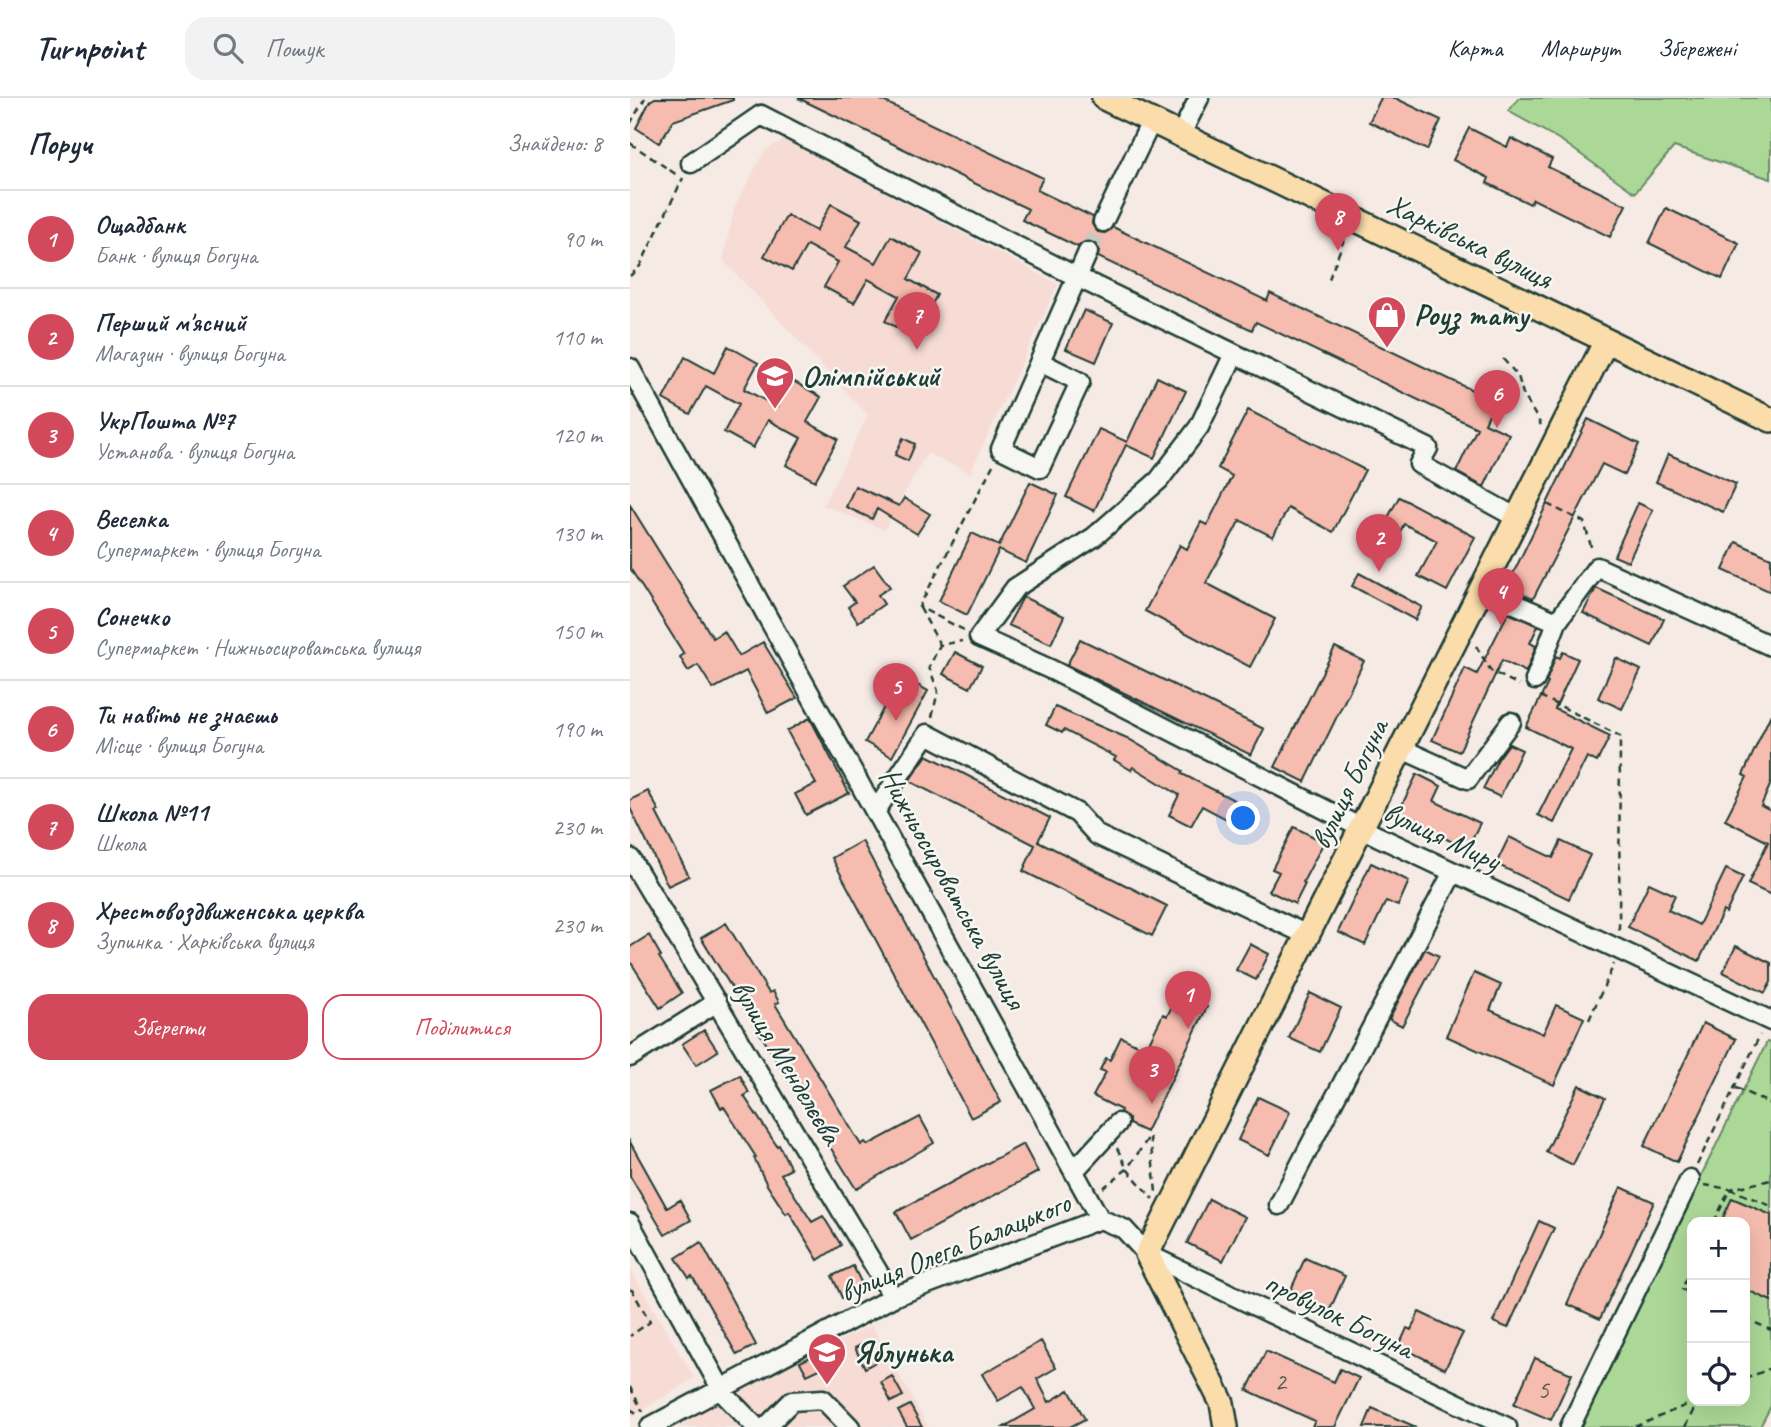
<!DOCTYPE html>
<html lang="uk">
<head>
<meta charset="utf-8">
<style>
  :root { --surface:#fff; --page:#f2f2f3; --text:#1f2937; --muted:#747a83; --line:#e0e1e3; --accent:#d1495b }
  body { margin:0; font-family:Caveat,sans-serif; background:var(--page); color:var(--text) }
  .controls { position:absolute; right:21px; bottom:21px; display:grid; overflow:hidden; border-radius:14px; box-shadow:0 7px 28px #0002 }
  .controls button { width:63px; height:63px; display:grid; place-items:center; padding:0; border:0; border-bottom:2px solid var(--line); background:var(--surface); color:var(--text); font:35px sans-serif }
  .you { position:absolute; left:614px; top:721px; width:24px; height:24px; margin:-18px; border:5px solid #fff; border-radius:50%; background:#1a73e8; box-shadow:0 0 0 10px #1a73e833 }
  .badge { display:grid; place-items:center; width:46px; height:46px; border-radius:50%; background:var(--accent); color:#fff; font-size:23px; font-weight:700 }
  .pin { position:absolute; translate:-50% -58px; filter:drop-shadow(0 2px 4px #0008) }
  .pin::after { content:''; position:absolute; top:37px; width:24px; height:21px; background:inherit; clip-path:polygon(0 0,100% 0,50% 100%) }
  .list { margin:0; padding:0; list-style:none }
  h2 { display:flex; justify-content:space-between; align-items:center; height:91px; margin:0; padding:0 28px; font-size:30px }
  h2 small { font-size:23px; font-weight:400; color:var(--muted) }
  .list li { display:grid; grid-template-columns:46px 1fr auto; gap:21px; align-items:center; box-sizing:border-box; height:98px; padding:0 28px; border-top:2px solid var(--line) }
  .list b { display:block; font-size:26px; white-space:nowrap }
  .list p { margin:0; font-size:23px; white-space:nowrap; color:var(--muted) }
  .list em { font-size:23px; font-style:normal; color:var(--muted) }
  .actions { display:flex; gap:14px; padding:21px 28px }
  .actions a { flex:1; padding:16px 0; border:2px solid var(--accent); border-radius:21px; text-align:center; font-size:24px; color:var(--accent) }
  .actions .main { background:var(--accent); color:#fff }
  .icon { flex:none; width:38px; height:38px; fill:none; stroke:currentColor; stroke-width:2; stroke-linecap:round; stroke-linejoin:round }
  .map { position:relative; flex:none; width:1141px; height:1329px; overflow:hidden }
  header { display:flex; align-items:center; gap:42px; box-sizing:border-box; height:98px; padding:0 35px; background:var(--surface); border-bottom:2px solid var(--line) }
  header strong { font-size:33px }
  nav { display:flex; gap:38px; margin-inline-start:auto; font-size:24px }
  .search { width:490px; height:63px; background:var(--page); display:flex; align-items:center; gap:18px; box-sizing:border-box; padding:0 24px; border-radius:21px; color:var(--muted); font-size:26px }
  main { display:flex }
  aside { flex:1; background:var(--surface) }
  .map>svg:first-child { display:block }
</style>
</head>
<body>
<header>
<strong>Turnpoint</strong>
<div class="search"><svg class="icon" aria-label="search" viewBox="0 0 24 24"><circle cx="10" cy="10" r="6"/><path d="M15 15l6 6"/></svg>Пошук</div>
<nav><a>Карта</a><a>Маршрут</a><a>Збережені</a></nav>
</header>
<main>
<aside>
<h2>Поруч<small>Знайдено: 8</small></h2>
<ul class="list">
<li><span class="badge">1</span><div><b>Ощадбанк</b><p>Банк · вулиця Богуна</p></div><em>90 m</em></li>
<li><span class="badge">2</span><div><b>Перший м'ясний</b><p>Магазин · вулиця Богуна</p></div><em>110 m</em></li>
<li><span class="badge">3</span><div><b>УкрПошта №7</b><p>Установа · вулиця Богуна</p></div><em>120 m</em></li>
<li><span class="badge">4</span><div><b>Веселка</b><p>Супермаркет · вулиця Богуна</p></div><em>130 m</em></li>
<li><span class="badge">5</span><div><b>Сонечко</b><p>Супермаркет · Нижньосироватська вулиця</p></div><em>150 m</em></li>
<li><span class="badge">6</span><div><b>Ти навіть не знаєшь</b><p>Місце · вулиця Богуна</p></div><em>190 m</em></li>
<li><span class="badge">7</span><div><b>Школа №11</b><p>Школа</p></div><em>230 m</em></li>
<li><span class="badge">8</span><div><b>Хрестовоздвиженська церква</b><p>Зупинка · Харківська вулиця</p></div><em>230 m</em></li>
</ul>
<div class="actions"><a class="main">Зберегти</a><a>Поділитися</a></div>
</aside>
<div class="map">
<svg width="1141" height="1329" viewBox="0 0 1141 1329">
  <rect width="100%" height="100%" fill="#f6eae5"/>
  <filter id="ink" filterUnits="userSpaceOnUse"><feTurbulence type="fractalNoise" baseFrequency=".0143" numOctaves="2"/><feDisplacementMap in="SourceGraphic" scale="14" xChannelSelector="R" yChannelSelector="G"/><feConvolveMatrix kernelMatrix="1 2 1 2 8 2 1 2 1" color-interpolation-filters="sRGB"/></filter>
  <g filter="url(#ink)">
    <path fill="#f6dcd5" d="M155 41 428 186 340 375 297 355 254 432 193 407 238 317 93 162 105 108 135 52Z
      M0 1171 64 1280 0 1320Z
      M242 1227 298 1329H48L97 1298Z"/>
    <path fill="#acd897" stroke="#668a66" stroke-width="2" fill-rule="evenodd" d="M889 0H1141V81L1044 49 1005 95 932 43 878 13Z
      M1137 944 1141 945V1308L1130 1329H947ZM1062 1124H1115V1303H1062Z"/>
    <path fill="#f6bcaf" stroke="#1f3d34" stroke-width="2" d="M25 0H103V2L43 23 29 45 6 30 20 3Z
      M168 0H247L413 80 407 92 463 119 462 126 468 134 475 135 483 129 637 203 640 195 865 303 855 325 879 336 854 389 826 374 847 330 626 224 622 232 468 159 469 152 463 144 456 143 448 149 392 122 398 111Z
      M751 0H765L811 22 797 52 739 24Z
      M839 30 877 49 881 40 922 61 918 69 996 107 980 139 903 101 900 106 857 85 859 80 823 62Z
      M201 106 231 122 216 149 246 165 261 138 292 155 278 181 307 197 284 239 255 223 269 198 238 181 224 205 194 189 208 164 177 147 162 173 134 158 157 117 186 133Z
      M1036 110 1109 145 1092 181 1019 145Z
      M454 212 483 225 466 264 436 251Z
      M98 248 128 265 114 291 147 309 161 282 191 299 177 324 208 341 185 383 156 367 171 340 138 322 123 350 94 334 109 306 76 288 60 316 33 301 55 259 84 275Z
      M527 279 556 293 524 360 496 347 464 413 436 399 469 331 497 344Z
      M618 312 735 372 703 434 658 410 643 439 610 422 576 485 645 521 620 569 515 513 550 447 557 451 571 424 577 427 602 378 588 370Z
      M958 321 1009 346 995 377 972 366 903 501 877 488Z
      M273 340 285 346 278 363 265 357Z
      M1038 356 1106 386 1093 414 1026 384Z
      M400 384 428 397 396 465 369 452 337 517 309 503 342 435 369 448Z
      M225 388 269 408 274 400 300 416 287 436 247 411 242 421 216 409Z
      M769 399 845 439 817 493 788 478 807 443 774 426 756 461 740 453Z
      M1008 405 1023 412 998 464 984 458Z
      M0 407 83 540 94 533 109 558 133 544 167 600 138 615 116 573 83 591 68 567 58 573 50 559 54 556 0 470Z
      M1106 444 1141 460V494L1093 472Z
      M244 467 260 489 248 497 254 506 228 524 218 509 225 504 213 488Z
      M729 475 792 509 785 522 722 488Z
      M966 490 1034 521 1022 548 953 515Z
      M393 499 434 518 421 546 378 527Z
      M878 515 908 528 900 545 906 548 896 574 872 562 829 654 802 642 835 570 847 576Z
      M450 541 634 631 621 657 437 567Z
      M705 549 734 563 675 684 645 669Z
      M325 554 352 568 340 590 313 576Z
      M933 554 948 561 925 611 980 638 967 664 957 659 924 725 908 717 941 651 896 629 918 585 916 584 926 558 930 560Z
      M986 560 1011 572 992 611 968 600Z
      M271 578 298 593 262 659 235 644Z
      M425 609 497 640 553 673 552 676 614 707 604 725 572 708 561 728 539 717 549 697 503 669 501 672 484 662 486 659 434 632 432 635 416 627Z
      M1141 616V685L1131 708 1141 713V797L1118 786 1138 744 1095 722 1117 679 1113 677Z
      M180 620 219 695 176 717 165 696 186 686 157 633Z
      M879 646 892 652 870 699 853 691 868 661Z
      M297 657 420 720 408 743 537 808 522 838 393 773 405 747 279 683Z
      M787 676 811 688 804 703 850 725 837 751 767 717Z
      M18 693 29 713 26 714 59 778 38 788 0 710V702Z
      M664 729 694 744 673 784 675 786 665 806 639 793 649 774 642 771Z
      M879 739 923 760 931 743 960 757 939 801 866 766Z
      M232 743 371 1004 341 1020 202 760Z
      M741 765 779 783 768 808 756 803 735 847 708 834Z
      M1096 771 1113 779 1096 815 1093 813 1069 863 998 829 1019 785 1045 797 1038 812 1069 827Z
      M96 825 139 895 143 893 149 904 145 906 231 1047 235 1044 238 1047 290 1019 304 1045 226 1091 71 840Z
      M19 837 31 858 29 859 52 895 30 910 0 863V849Z
      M620 846 639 856 626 882 606 872Z
      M1106 848 1141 865V884L1135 895 1093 874Z
      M795 851 809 858 772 928 759 921Z
      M844 875 871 887 860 912 913 936 926 907 954 920 924 987 816 938Z
      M549 895 577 909 516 1034 499 1026V1021L490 1014 491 1012 463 998 476 974 470 972 476 960 480 962 491 939 516 951 533 916 537 918Z
      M680 895 711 910 690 954 659 940Z
      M1073 925 1106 941 1047 1064 1014 1048Z
      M74 932 88 953 66 967 52 946Z
      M110 977 119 995 114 998 147 1048 149 1047 161 1071 151 1076 182 1124 193 1118 211 1147 188 1162 159 1114 156 1116 137 1087 124 1060 126 1059 94 1009 91 1010 81 992Z
      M949 987 975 1000 943 1067 916 1054Z
      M628 999 660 1014 639 1057 608 1042Z
      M0 1044 37 1110 50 1102 61 1122 35 1137 0 1078Z
      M393 1046 408 1074 281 1142 266 1114Z
      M991 1089 1024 1104 970 1221 937 1206Z
      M1102 1100 1141 1117V1203L1115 1191V1124H1091Z
      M579 1101 615 1119 593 1163 557 1145Z
      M909 1123 924 1130 878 1230 863 1224Z
      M71 1144 126 1247 107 1257 62 1178 59 1180 46 1160Z
      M675 1160 715 1178 699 1214 659 1196Z
      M223 1168 234 1190 212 1200 202 1178Z
      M789 1214 833 1235 815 1271 769 1248 777 1230 781 1232Z
      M411 1243 426 1270 407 1281 419 1304 439 1292 455 1321 440 1329H374L405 1311 393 1289 368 1303 352 1276Z
      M236 1244 247 1263 235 1270 225 1250Z
      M636 1253 704 1284 710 1271 729 1280 705 1329H682L685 1323 617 1292Z
      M191 1254 198 1267 177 1277 170 1264Z
      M905 1260 942 1276 921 1322 884 1306Z
      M262 1278 273 1298 261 1304 251 1284Z
      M280 1307 292 1329H277L268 1313Z
      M742 1310 786 1329H734Z"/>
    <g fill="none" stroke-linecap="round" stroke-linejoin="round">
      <path stroke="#cbc7c2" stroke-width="18" stroke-dasharray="18 9" stroke-linecap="butt" d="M458 154 473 124"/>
      <g stroke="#1f3d34" stroke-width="23">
        <path id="minor" d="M550 38 569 0
          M61 65 131 17 447 179 798 350 789 366 887 420
          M473 124 521 24
          M604 256 569 329 529 382 464 439 385 490 349 539 422 572 747 738 1141 923
          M410 264 450 284 410 370 371 351 458 154
          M0 270 470 1121 494 1131 517 1156 877 1329
          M852 492 927 524 967 469 1141 548
          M905 582 927 524
          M772 651 838 681 881 624
          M245 714 297 636 447 715 467 737 679 838
          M0 760 263 1199
          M0 959 87 904
          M444 1073 488 1025
          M649 1107 823 774
          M0 1125 94 1296 126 1329
          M20 1329 263 1199 470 1121
          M136 1329 162 1303 193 1301 220 1329
          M940 1329 1060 1081"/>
      </g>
      <g stroke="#1f3d34" stroke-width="28">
        <path id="major" d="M474 0 1141 322
          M596 1329 592 1305 517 1156 976 243"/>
      </g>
      <path stroke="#1f3d34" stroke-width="2.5" stroke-dasharray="7 5" stroke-linecap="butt" d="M0 26 15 0
        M0 45 47 77
        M0 178 10 168 53 80
        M699 181 715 139
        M873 261 888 278 893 296 911 327
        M917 406 954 424 962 452
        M290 510 310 547
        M334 532 289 509 363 367
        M846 548 861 573 889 587
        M910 598 990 638 989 832
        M302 619 308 593 299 569 310 547 332 543
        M959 922 984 866
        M1106 990 1141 1006
        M520 1039 526 1094
        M487 1050 497 1071 523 1101
        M1067 1067 1130 937
        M1074 1087 1100 1091 1141 1082
        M473 1090 497 1071 519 1039
        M1084 1124 1100 1091 1141 1108
        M1062 1169 1052 1191 1062 1196
        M0 1192H2L20 1224 0 1238
        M1115 1220 1141 1232
        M1115 1281 1141 1270
        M0 1289 13 1314
        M0 1311 10 1317
        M1005 1329 1066 1303
        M1055 1329 1068 1303"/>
      <use href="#minor" stroke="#f6f6f2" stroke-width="18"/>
      <use href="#major" stroke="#fbddab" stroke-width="23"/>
    </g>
  </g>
  <defs>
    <g id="shop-pin" transform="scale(2.0125)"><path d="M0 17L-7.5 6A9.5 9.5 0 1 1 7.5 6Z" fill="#d1495b" stroke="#f6f6f2"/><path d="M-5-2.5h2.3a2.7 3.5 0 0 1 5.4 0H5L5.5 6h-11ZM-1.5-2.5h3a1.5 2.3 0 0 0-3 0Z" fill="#fff"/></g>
    <g id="school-pin" transform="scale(2.0125)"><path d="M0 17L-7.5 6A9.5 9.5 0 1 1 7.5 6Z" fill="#d1495b" stroke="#f6f6f2"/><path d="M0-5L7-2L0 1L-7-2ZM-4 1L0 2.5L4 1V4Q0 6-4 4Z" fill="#fff"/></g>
  </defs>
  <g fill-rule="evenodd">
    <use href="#shop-pin" x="757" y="217"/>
    <use href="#school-pin" x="145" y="278"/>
    <use href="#school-pin" x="197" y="1254"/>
  </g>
  <g text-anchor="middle" stroke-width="5" stroke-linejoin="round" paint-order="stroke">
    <g font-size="26" fill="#555d53">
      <text x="650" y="1292">2</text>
      <text x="913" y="1300">5</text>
    </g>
    <g font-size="30" fill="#1f3d34" stroke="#f6f6f2">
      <text transform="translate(840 143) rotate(26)" y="10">Харківська вулиця</text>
      <text transform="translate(719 686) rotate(-64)" y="10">вулиця Богуна</text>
      <text transform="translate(812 738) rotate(25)" y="10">вулиця Миру</text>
      <text transform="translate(323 790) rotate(61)" y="10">Нижньосироватська вулиця</text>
      <text transform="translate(157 964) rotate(59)" y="10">вулиця Менделєєва</text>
      <text transform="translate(325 1149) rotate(-22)" y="10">вулиця Олега Балацького</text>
      <text transform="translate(709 1217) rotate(26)" y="10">провулок Богуна</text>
    </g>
    <g font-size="30" font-weight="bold" fill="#1f3d34" stroke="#f6f6f2" text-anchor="start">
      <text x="784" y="227">Роуз тату</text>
      <text x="172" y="288">Олімпійський</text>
      <text x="224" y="1264">Яблунька</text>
    </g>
  </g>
</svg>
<div class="controls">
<button>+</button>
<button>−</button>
<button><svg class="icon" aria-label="locate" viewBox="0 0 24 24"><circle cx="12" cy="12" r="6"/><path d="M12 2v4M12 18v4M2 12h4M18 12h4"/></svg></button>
</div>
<div class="you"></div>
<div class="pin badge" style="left:558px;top:931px">1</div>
<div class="pin badge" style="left:749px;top:474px">2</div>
<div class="pin badge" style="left:522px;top:1006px">3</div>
<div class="pin badge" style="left:871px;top:528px">4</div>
<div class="pin badge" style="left:266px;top:623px">5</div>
<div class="pin badge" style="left:867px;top:330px">6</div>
<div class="pin badge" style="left:287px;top:252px">7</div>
<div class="pin badge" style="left:708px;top:153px">8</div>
</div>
</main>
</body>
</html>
